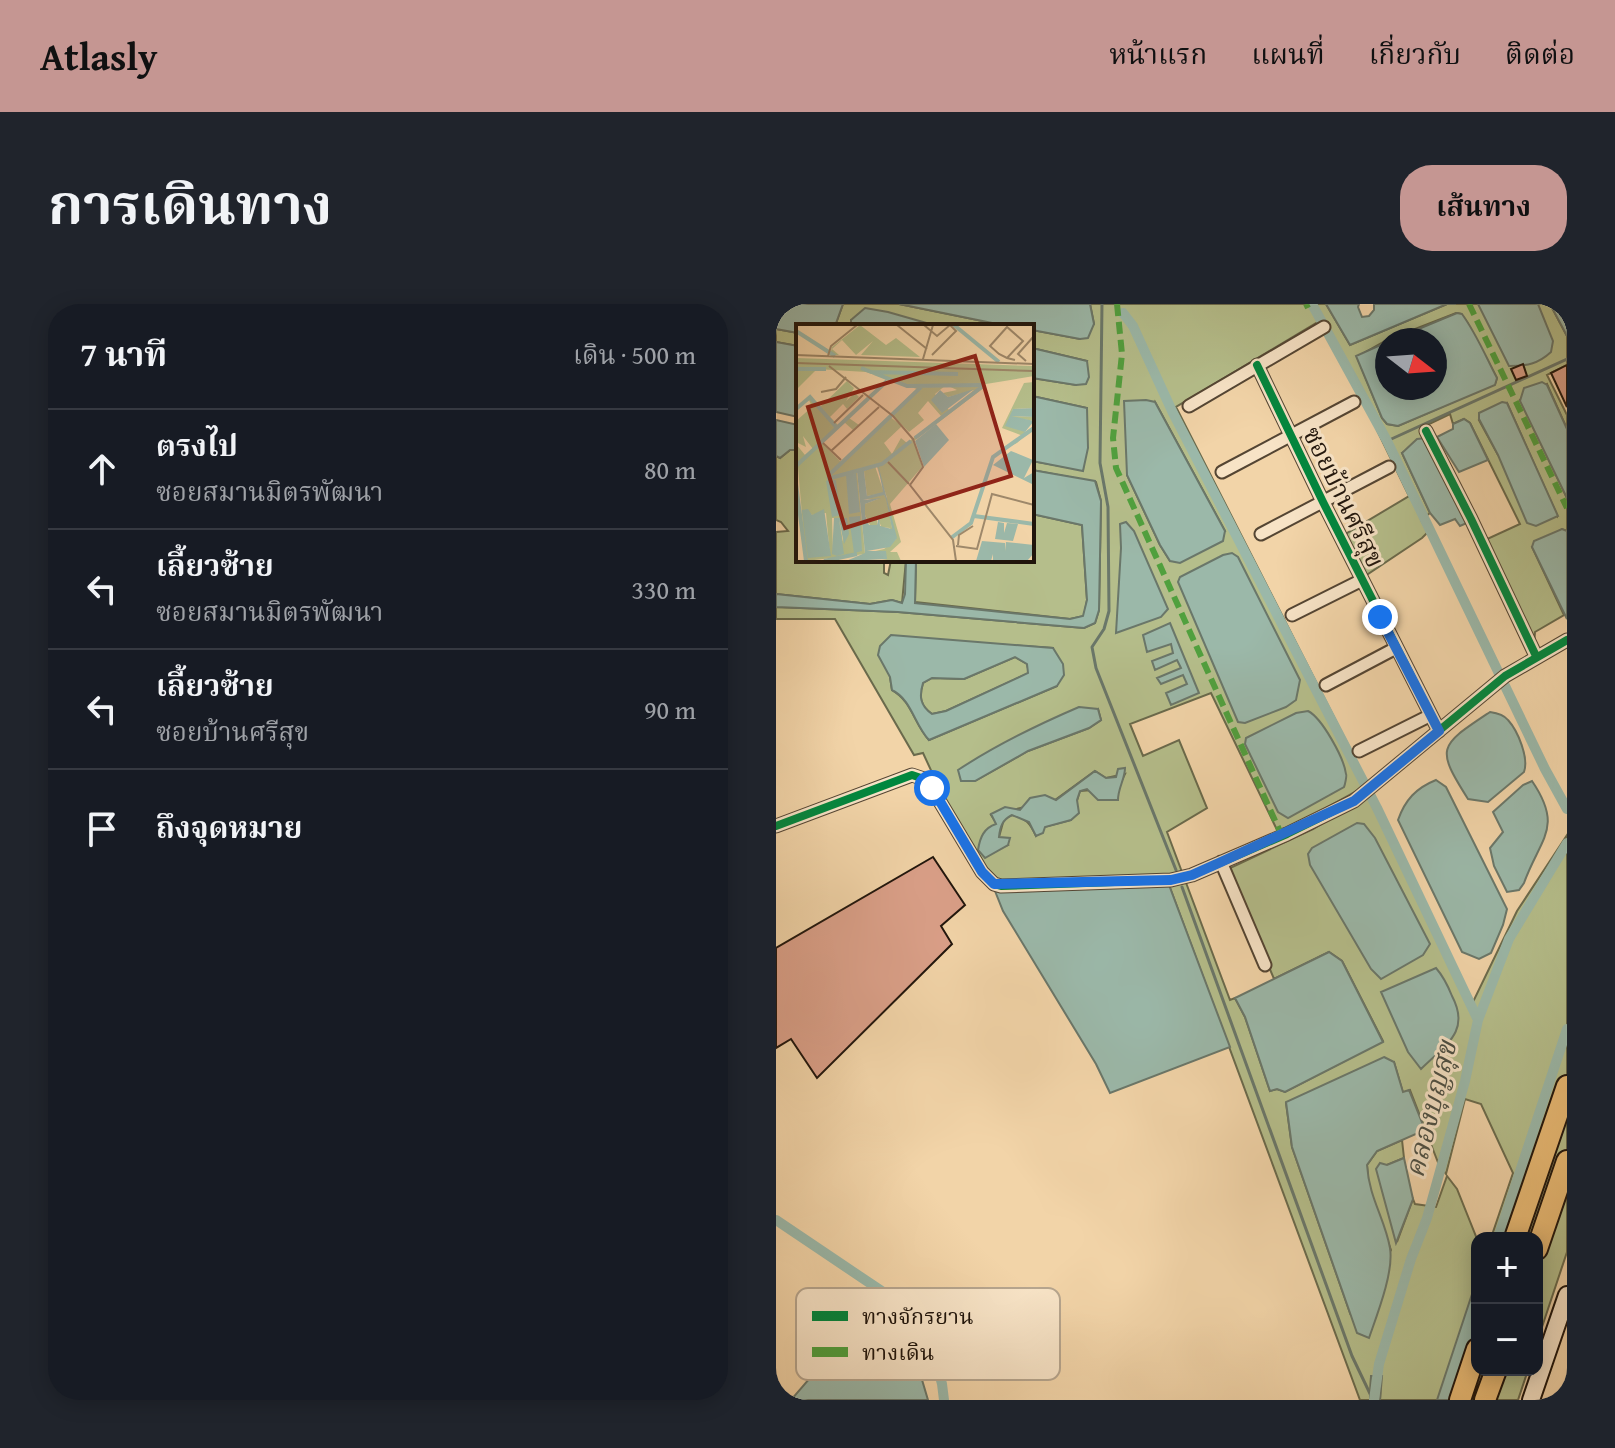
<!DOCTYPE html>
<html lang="th">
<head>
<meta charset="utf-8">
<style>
  :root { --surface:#171b24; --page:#20242c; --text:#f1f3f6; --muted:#9ea1a6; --line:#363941; --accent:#c59692 }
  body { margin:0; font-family:"Gentium Book Plus","Noto Serif Thai",serif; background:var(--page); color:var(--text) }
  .controls { position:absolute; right:24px; bottom:24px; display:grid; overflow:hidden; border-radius:16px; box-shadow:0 4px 20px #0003 }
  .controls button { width:72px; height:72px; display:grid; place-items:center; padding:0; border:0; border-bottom:2px solid var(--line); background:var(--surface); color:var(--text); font:40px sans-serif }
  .compass { position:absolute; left:599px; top:24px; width:72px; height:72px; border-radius:50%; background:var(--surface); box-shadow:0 4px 20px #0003; rotate:107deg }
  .stop { position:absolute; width:24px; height:24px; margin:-18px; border:6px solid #1a73e8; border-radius:50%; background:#fff }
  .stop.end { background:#1a73e8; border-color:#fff; box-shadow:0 2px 8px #0008 }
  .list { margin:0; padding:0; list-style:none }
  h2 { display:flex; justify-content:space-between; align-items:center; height:104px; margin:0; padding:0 32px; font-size:34px }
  h2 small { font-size:26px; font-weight:400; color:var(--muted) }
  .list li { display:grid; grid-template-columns:52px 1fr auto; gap:24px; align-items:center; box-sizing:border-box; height:120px; padding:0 32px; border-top:2px solid var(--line) }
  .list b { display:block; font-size:30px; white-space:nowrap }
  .list p { margin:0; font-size:26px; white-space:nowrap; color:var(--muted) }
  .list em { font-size:26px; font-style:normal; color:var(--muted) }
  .icon { flex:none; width:44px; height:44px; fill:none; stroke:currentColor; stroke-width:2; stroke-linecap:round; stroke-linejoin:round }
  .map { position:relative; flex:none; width:791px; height:1096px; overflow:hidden; border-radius:32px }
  header { display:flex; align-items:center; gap:48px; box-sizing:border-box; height:112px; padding:0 40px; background:var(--accent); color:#111 }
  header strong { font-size:38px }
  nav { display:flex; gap:44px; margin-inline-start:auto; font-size:28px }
  .intro { display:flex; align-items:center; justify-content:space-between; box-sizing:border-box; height:192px; padding:0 48px }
  h1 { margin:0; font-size:56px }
  .button { padding:20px 36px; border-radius:32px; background:var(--accent); color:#111; font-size:28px; font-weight:700 }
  main { display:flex; gap:48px; padding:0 48px }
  aside { flex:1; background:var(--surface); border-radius:32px; box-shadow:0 4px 20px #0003 }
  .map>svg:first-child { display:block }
</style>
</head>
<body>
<header>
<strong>Atlasly</strong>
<nav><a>หน้าแรก</a><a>แผนที่</a><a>เกี่ยวกับ</a><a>ติดต่อ</a></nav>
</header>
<div class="intro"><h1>การเดินทาง</h1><a class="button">เส้นทาง</a></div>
<main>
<aside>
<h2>7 นาที<small>เดิน · 500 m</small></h2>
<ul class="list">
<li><svg class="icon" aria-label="ahead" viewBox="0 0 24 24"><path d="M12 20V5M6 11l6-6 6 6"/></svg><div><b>ตรงไป</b><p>ซอยสมานมิตรพัฒนา</p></div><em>80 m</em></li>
<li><svg class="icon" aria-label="left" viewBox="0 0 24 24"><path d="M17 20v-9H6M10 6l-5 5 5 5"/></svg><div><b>เลี้ยวซ้าย</b><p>ซอยสมานมิตรพัฒนา</p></div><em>330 m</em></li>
<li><svg class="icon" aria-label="left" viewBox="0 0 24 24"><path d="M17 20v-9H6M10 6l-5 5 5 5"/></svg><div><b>เลี้ยวซ้าย</b><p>ซอยบ้านศรีสุข</p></div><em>90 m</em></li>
<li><svg class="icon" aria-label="arrive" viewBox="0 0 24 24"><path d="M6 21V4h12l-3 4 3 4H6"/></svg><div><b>ถึงจุดหมาย</b></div></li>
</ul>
</aside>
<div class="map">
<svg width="791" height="1096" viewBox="0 0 791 1096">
  <rect width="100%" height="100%" fill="#f2d4a8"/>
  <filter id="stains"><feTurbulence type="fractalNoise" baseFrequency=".0025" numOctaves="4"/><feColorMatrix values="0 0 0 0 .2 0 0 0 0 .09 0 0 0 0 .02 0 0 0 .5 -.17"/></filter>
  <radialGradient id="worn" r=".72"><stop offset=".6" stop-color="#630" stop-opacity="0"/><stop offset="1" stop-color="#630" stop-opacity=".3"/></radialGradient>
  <path fill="#b5be8b" stroke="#6a6a4c" stroke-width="2" fill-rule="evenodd" d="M67 0H123L231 22C179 22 127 18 75 16V22H59Z
    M314 0H550L574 41 671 0H774L791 32V61L771 71 791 111V125L771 80 744 96 791 194V227L786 225 756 243 788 311 759 328 758 341 709 236 744 220 694 119 688 115 677 120 674 110 651 121 657 133 626 149 654 209 645 216 652 228 646 234 589 272 568 231 633 192 547 15 400 103 589 474 584 485 503 530 435 389 354 420 367 452 403 436 431 504 391 528 454 696 459 694 469 713 494 787 501 785 509 788 607 737 566 657 553 648 498 675 452 565 537 525 597 489 697 698 741 607 791 531V948L761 1038V934H715L737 869 705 800 689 795 670 870 663 861 634 786 627 789 618 758 510 799 516 843 574 1009 615 946 593 883 591 861 601 847 626 836 628 854 611 861 621 938 637 895 639 900 660 903 671 872 681 885 701 935V1066H752L742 1096H604L605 1072 595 1073 594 1096H584L393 581 222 578 214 571 172 503 147 449 138 451 59 315H0V303L122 308 308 324 319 319 323 306 325 197 320 178 256 166V157L307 166 311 104 256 92V74L300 81 311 57 256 44V26L304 35 318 20ZM680 9 685 10 691 18 721 74 719 80 622 122 611 120 606 114 581 53 611 36ZM379 98 449 227 394 257 384 241 351 171ZM731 99 781 211V212L722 151 703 116ZM216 340 277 344 281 382 153 436C138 420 136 397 116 386L114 373ZM322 405 325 416 313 424 252 447 199 477ZM319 467 330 474 349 470 342 484 304 487 295 516 268 523 260 532C254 519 250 514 236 511L228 515 223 533 232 541 218 547 221 520 215 511 279 496Z
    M0 25 22 29V42L0 38Z
    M14 146H22V256H108V269L112 271 115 256H130L126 299 116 296 94 300 0 290V228L12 227 5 218 0 216V152L4 154Z
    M256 210 306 221 311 296 308 312 294 315 139 298 140 256H256Z
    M239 353 251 360 253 369 170 407 156 410C144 401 143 393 147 379L156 374 188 375Z"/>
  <path fill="#9bb8a9" stroke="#6a776a" stroke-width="2" fill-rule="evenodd" d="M0 0H67L59 22H22V29L0 25Z
    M123 0H314L318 20 312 34 304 35 256 26V22H231Z
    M550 0H583L582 3 586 13 593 12 598 6V0H680H671L574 41Z
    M702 0H762L777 37 775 48C762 60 751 62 733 62Z
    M774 0H791V32Z
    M89 4 112 8 161 22H75V16Z
    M681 9 686 10C700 29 710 53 721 74L719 81 622 122 611 120 606 114 580 52 611 38V84H659V36H616Z
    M0 38 22 42V113L0 108Z
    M256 44 311 57 313 73 310 80 300 81 256 74Z
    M766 78 771 81 791 125V194L744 97 748 84Z
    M256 92 311 104 312 144 307 167 256 157Z
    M370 96 379 98 449 227 447 237 404 259 394 257 384 241 351 171 348 97Z
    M726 98 731 99 782 212 760 222 751 219 722 151 703 115V109Z
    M688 115 694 119 712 156 683 168 661 133 677 125V120Z
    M0 116 22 121V146H14L4 154 0 152Z
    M650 134 693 218 684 222 679 215 664 221 654 209 626 149 641 135Z
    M256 166 319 177 325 197 323 306 319 319 308 324 122 308 0 303V290L94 300 116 296 126 299 129 290 130 256H140L139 299 294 315 307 312 311 296 306 221 256 210Z
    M350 218 358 227 392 305 385 313 340 329 345 244 344 220Z
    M786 225 791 227V315L756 243 758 237Z
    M456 249 462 253 524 376 520 396 510 403 469 419 462 418 402 278 404 273 447 251Z
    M394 319 423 389 395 401 390 389 411 380 407 371 385 380 381 374 405 364 401 356 379 366 376 357 397 349 395 340 371 348 367 331Z
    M115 331 277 344 287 360 288 371 281 382 153 436C138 420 136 396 116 386L114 373 102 351 104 342ZM239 353 251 360 252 369 170 407 156 410C144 402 143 392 147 379L156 374 188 375Z
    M303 403 322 405 325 416 313 424 252 447 199 477H185L182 466C220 441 261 421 303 403Z
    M532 407C546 414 568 454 570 470 571 471 569 481 568 483L512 514 502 508 469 440 470 434 520 409Z
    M714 408C721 409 728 411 732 416 742 427 753 454 748 468L712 498 692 495C659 443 663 442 714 408Z
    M349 464C349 475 342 484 342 496H322L311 485 304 487 301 496 303 509 295 516 269 523 267 529 260 532 253 518 236 511C226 516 224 523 223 533L234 534 232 541 209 554 202 546C204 533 208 524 220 520L215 510 229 503 244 506 254 494 269 491 280 496 319 467 330 474 340 473 342 465Z
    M660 476 670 483 731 605 727 621 715 649 703 655 686 648 622 516C629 496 640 484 660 476Z
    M756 477C788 524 764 534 748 579L743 586 731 588 718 562 714 544 727 528 717 508 747 481Z
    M581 519 588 520 599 534 654 640 647 651 605 675 595 665 534 561 532 550 536 544Z
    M393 581 454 743 334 789 320 760 227 607 219 587Z
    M553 648 566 657 607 738 509 788 501 785 494 787 469 713 459 694Z
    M660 664C667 672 672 682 676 692 695 728 669 741 645 765L632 748 605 688Z
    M608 753 618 758 627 788 633 786 649 826 601 847 591 861C593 894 609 915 614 944 618 968 601 1011 593 1034L581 1029 574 1009 516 843 510 798Z
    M628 854 637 895 620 939 600 865 604 859 611 861Z
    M701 975V1066H730L720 1096H661Z
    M104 1006 130 1022 152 1096H15L84 1016Z
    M595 1072H606L604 1096H594Z"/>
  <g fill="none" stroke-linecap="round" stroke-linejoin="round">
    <path stroke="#6a776a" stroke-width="3" d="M326 0 324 159 332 203 333 307 328 325 316 343 320 364 400 566
      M611 137 791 55
      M406 583 576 1052 597 1096"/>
    <path stroke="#9bb8a9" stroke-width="10" d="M536 0 611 137 769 465 791 505
      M347 9 357 22 396 107 601 504 702 716
      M0 916 116 994 151 1022 166 1080 168 1096
      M722 934 791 725
      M598 1096 603 1060 635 955 651 914 689 777 702 716 733 635 791 539"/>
  </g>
  <path fill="#dba089" stroke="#20150c" stroke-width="2" d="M747 60 751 72 740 76 735 65Z
    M791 61V103L775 69Z
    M157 553 189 601 165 622 176 640 41 774 15 735 0 744V644Z"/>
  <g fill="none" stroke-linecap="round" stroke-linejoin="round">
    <g stroke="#544533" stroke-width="15">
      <path id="minor" d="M481 61 547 198 663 427
        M413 102 548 23
        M650 127 695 215 760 352
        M446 168 578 98
        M485 230 613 163
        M516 311 586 276
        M550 381 620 344
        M583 447 655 411
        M0 522 136 471 151 476 206 568 218 580 225 582 395 576 416 571 511 530 578 497 729 372 791 336
        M445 558 489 661"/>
    </g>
    <g stroke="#20150c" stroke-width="20">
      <path id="secondary" d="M755 1096 791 991"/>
    </g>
    <g stroke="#20150c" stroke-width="24">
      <path id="motorway" d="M739 934 791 782
        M761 945 791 857
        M684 1096 701 1045
        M709 1096 720 1066"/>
    </g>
    <use href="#minor" stroke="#f7e3c6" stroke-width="11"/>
    <use href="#secondary" stroke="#f7e3c6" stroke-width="16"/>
    <use href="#motorway" stroke="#e9ba74" stroke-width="20"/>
    <path stroke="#50a03e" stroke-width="6" stroke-dasharray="12 6" stroke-linecap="butt" d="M341 0 346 50 337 134 340 164 506 532
      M530 0 532 4
      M693 0 791 204"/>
    <g stroke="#f7e3c6" stroke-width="13">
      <path id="cycleway" d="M481 61 547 198 663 427
        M650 127 695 215 760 352
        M0 522 136 471 151 476 206 568 218 580 225 582 395 576 416 571 511 530 578 497 729 372 791 336"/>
    </g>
    <use href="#cycleway" stroke="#00873e" stroke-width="8"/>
  </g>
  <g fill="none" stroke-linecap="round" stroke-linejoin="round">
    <path stroke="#1a73e8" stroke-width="10" d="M156 484 206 568 218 580 395 576 416 571 445 558 578 497 663 427 604 313"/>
  </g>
  <g text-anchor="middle" stroke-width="6" stroke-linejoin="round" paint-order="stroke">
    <g font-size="26" fill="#20150c" stroke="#f7e3c6">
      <text transform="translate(568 193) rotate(64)" y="9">ซอยบ้านศรีสุข</text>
    </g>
    <g font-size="28" font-style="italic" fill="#4b4e43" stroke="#f7e3c6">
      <text transform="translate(654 805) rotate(-76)" y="10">คลองบุญสุข</text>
    </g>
  </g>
  <g transform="translate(20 20)">
    <rect width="238" height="238" fill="#f2d4a8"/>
    <path d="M64 1 90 21 100 14 124 33 65 31 77 17 60 31 46 16 36 25 43 31H34L36 23ZM0 34 238 42V52L184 61 189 63 118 117 126 143 94 180 105 218 94 228H101L105 237H80L91 235 71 229 88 225 100 215 91 177 98 215 94 204 86 203 88 219 85 222 84 206 70 204 85 202 81 193V201H74L69 191V180L82 175H67L87 170 91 174 80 140 61 147 69 230 10 237 0 120 9 131 17 125 7 112 10 123 0 118V97L16 83 13 76 0 84 14 72 24 83 51 57 61 67 58 64 50 77 59 69 63 73 51 85 47 80 34 93 42 101 53 94 63 101 57 106 48 98 26 119 45 138 93 92 106 102 88 119 96 130 105 114 111 119 145 92 132 77 122 89 128 96 113 108 95 90 121 65 70 48 21 45 0 66ZM150 61 161 66 147 69 152 73 178 66 153 86 139 70ZM11 186 16 191 30 189 34 232ZM36 194H51L47 218 43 195 46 228 37 229ZM238 58V84L217 85 215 92 238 93V97L214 93 229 108 238 102 221 119 204 127 227 112 206 104 228 59ZM79 142 88 169 71 172 68 147Z" fill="#b5be8b" fill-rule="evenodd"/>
    <path d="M178 65 146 89 135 76 144 66 152 73ZM238 84V93L215 92 238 97 229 108 209 102 217 85ZM140 100 153 116 128 143 119 117ZM215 127 237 136 228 154 238 148V161L197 141ZM82 140 101 214 94 223 71 227H90L91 235 50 237 69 229 61 147ZM82 142 87 168 71 172 68 147ZM88 171 90 175 96 205 84 202 83 191 81 201H73L69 191V180L85 174 67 176ZM60 149 64 188 53 190 50 151ZM40 156 44 191 36 193 30 157ZM12 185 16 191 28 185 35 232 12 234 6 186ZM64 192 66 227 58 229 53 193ZM38 194H51L53 210 48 220 43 195 48 230 41 232 36 230ZM202 198 208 199V209L211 199 222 200 217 217 199 215ZM186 217 209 219V227L210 218 238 221V229L231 237H197V230L195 237H180Z" fill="#9bb8a9" fill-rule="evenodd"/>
    <path fill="none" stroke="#9bb8a9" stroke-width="4" d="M158 1 203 38M0 7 39 32M65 44 111 62 188 61M0 45H30M75 48 162 50M0 85 14 73 41 104M119 114 187 62M0 142 91 57M34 150 125 63M31 155 86 140 115 117M0 160 10 237M178 192 238 200M155 214 175 199 197 133 238 104M28 237 61 230"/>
    <path fill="none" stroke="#9e886a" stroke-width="2" d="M101 1 131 25M128 1 141 12 154 1 160 7 136 31M0 31 238 40M32 32 35 22 61 1M211 34 227 17 211 3 194 22 203 30 211 34 219 36M127 35 137 1M230 37 222 30 238 12M0 39 238 47M33 42 97 92 117 115 127 143 114 161 157 216 160 237M25 68 40 65 50 53M38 99 67 71M27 119 45 136M35 127 83 83M92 138 113 160M162 221 163 211 177 202M160 222 181 225 196 170 238 181"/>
    <path fill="#8f2418" fill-opacity="0.15" stroke="#8f2418" stroke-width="4" d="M179 32 215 152 49 204 12 83Z"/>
    <rect width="238" height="238" fill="none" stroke="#20150c" stroke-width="4"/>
  </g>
  <rect x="20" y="984" width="264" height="92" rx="12" fill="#f7e3c6" stroke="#b6a58e" stroke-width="2"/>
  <rect x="36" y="1007" width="36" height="10" fill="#00873e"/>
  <rect x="36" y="1043" width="36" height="10" fill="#50a03e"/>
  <g font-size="22" fill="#20150c">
    <text x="86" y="1020">ทางจักรยาน</text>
    <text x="86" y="1056">ทางเดิน</text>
  </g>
  <rect width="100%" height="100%" filter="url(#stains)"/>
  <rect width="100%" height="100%" fill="url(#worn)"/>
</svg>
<div class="controls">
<button>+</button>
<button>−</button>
</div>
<svg class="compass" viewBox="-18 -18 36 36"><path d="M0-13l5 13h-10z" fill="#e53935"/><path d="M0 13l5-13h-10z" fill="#9ea1a6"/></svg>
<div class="stop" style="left:156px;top:484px"></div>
<div class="stop end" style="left:604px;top:313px"></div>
</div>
</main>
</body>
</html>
